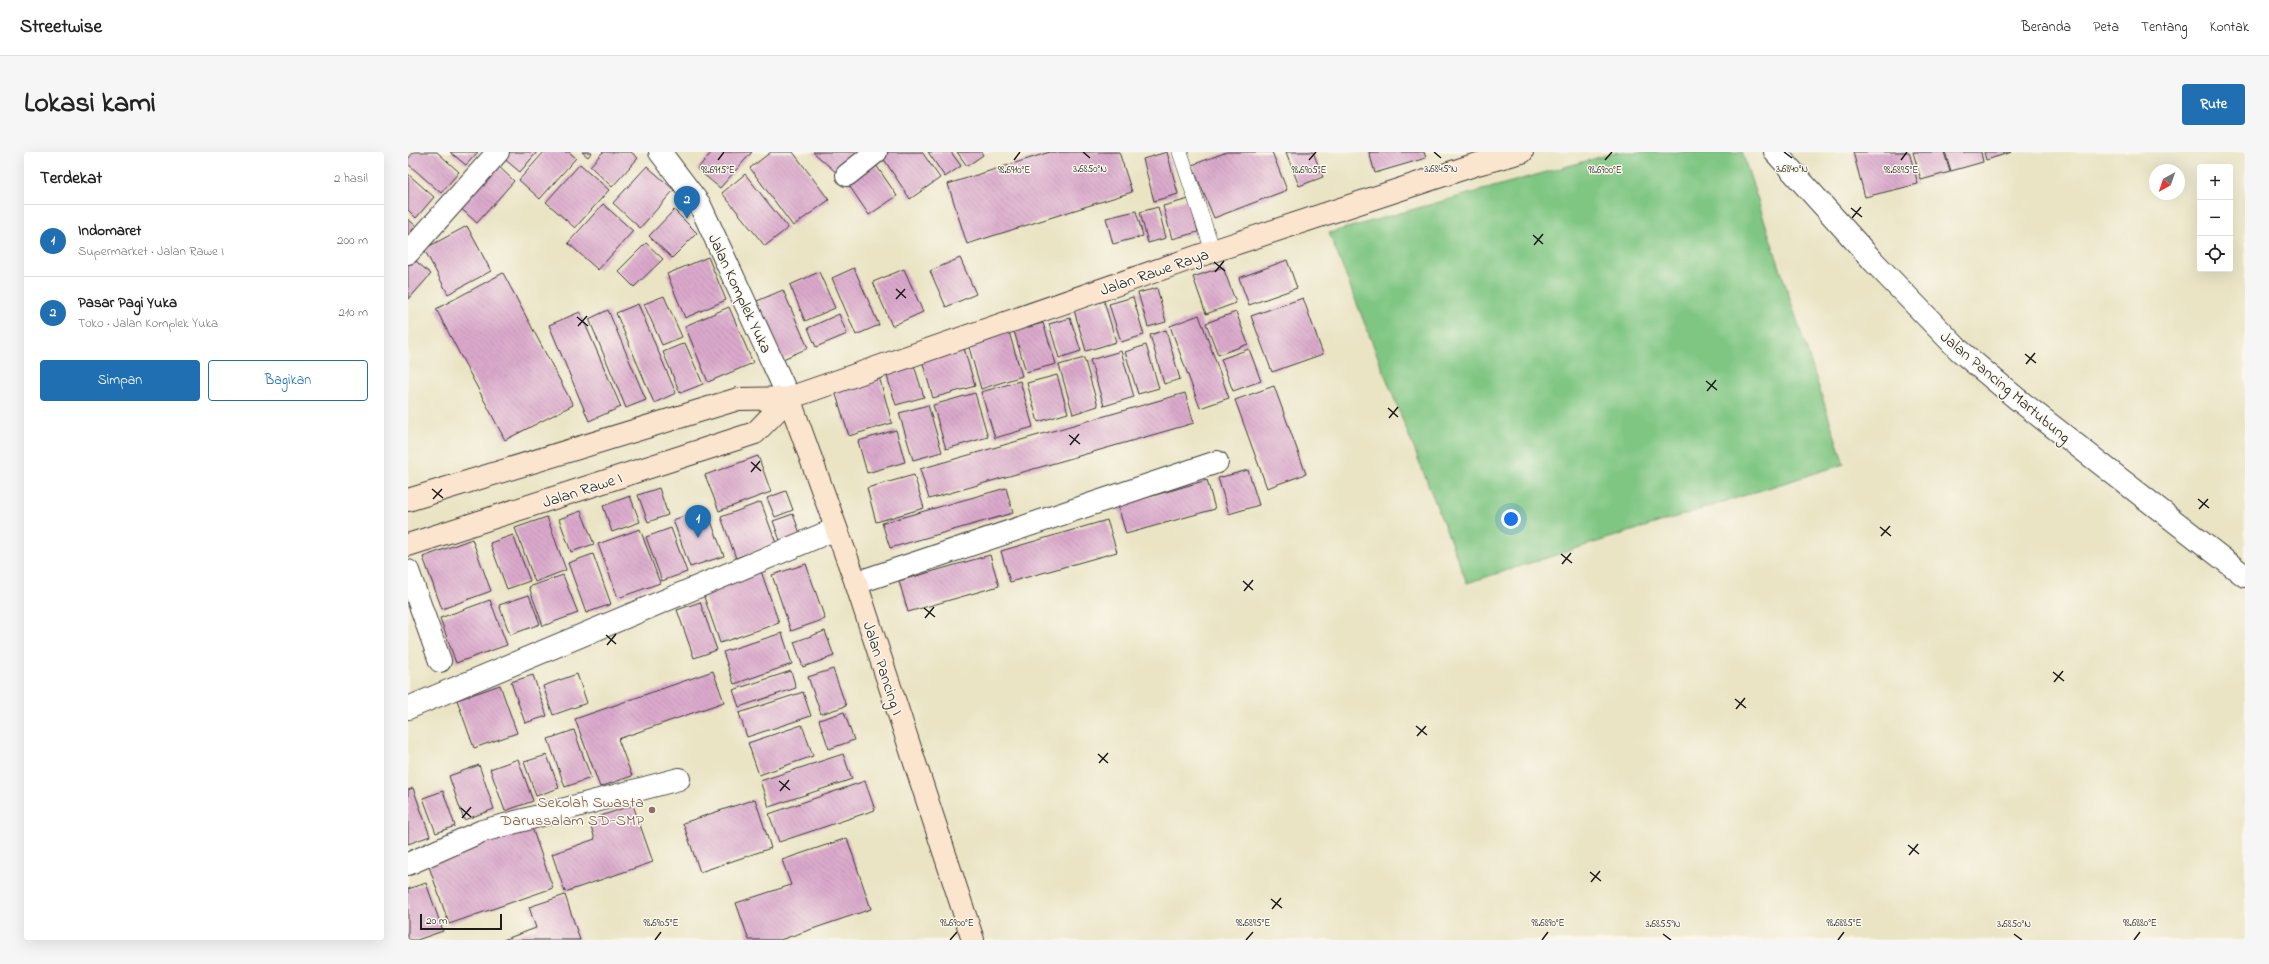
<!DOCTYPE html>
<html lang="id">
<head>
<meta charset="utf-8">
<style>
  :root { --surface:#fff; --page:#f6f6f6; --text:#222; --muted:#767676; --line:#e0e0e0; --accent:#1f6fb2 }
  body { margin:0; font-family:"Indie Flower",sans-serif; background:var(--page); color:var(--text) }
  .controls { position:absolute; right:12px; top:12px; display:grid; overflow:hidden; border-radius:4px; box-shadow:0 4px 16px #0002 }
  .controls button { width:36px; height:36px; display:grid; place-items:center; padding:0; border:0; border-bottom:1px solid var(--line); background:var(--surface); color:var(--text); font:20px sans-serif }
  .compass { position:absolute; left:1741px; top:12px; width:36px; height:36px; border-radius:50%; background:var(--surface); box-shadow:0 4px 16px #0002; rotate:220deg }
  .scale { position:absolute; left:12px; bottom:10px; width:82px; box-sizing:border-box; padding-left:4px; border:2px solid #1c1c1c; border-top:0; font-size:11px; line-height:14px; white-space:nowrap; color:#1c1c1c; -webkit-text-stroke:3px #fbf7ec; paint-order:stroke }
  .you { position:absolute; left:1103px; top:367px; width:14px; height:14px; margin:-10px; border:3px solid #fff; border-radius:50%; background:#1a73e8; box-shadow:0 0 0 6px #1a73e833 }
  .badge { display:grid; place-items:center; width:26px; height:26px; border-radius:50%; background:var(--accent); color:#fff; font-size:13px; font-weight:700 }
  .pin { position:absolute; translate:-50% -33px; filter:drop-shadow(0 1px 2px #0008) }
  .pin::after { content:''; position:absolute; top:21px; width:14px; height:12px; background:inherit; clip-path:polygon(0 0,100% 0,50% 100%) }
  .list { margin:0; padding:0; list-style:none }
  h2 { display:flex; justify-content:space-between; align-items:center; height:52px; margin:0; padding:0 16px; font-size:17px }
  h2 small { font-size:13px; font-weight:400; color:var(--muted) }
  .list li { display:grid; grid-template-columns:26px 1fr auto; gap:12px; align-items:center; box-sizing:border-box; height:72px; padding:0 16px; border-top:1px solid var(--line) }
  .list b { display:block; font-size:15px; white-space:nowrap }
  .list p { margin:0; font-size:13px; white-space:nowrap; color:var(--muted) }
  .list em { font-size:13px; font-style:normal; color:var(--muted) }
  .actions { display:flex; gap:8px; padding:12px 16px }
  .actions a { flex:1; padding:9px 0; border:1px solid var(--accent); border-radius:4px; text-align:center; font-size:14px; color:var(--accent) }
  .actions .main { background:var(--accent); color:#fff }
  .icon { flex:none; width:22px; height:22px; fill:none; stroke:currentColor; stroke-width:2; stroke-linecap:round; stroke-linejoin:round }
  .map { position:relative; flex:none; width:1837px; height:788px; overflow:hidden; border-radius:4px }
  header { display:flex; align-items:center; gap:24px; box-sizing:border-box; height:56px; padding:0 20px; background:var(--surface); border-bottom:1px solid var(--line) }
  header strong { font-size:19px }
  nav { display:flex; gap:22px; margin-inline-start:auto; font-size:14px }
  .intro { display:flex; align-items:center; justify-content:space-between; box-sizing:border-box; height:96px; padding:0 24px }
  h1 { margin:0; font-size:28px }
  .button { padding:10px 18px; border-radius:4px; background:var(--accent); color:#fff; font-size:14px; font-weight:700 }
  main { display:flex; gap:24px; padding:0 24px }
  aside { flex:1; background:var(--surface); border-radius:4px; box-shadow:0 4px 16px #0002 }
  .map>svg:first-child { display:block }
</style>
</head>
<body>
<header>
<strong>Streetwise</strong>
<nav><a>Beranda</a><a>Peta</a><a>Tentang</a><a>Kontak</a></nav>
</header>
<div class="intro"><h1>Lokasi kami</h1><a class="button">Rute</a></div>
<main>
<aside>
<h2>Terdekat<small>2 hasil</small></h2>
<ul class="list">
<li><span class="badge">1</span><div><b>Indomaret</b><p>Supermarket · Jalan Rawe I</p></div><em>200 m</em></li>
<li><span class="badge">2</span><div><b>Pasar Pagi Yuka</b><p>Toko · Jalan Komplek Yuka</p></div><em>210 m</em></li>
</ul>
<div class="actions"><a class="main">Simpan</a><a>Bagikan</a></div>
</aside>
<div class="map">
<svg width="1837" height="788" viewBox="0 0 1837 788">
  <defs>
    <pattern id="building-back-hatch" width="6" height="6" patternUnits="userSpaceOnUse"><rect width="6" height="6" fill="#daa8cb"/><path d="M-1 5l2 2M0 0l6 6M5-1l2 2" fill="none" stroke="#ba90ae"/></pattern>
  </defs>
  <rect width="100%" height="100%" fill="#fbf7ec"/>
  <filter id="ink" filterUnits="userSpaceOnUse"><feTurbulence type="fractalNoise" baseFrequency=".025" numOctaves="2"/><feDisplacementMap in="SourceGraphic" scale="8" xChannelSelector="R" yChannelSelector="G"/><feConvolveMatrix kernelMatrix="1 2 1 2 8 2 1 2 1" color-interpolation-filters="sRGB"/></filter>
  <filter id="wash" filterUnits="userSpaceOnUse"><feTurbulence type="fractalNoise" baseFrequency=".012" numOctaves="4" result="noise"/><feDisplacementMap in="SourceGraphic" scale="16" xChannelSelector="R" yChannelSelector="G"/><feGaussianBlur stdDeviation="0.9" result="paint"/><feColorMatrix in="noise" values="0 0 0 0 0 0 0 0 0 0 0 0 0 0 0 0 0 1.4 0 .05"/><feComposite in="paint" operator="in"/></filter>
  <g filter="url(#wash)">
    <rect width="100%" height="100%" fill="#eae4c5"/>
    <path fill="#7fc682" stroke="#4e714f" d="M1210 0H1334L1436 312 1059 431 921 81Z"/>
    <g id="blocks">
      <path fill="url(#building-back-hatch)" d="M6 0H29L51 20 33 41 0 12V7Z
        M42 0H70L58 13Z
        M98 0H129L112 20 94 5Z
        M136 0H161L168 6 132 47 111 28Z
        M174 0H184L180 5Z
        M195 0H223L230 6 204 35 182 14Z
        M304 0H344L312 36 289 17Z
        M363 0H385L421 48 385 74 342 16Z
        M405 0H449V1L430 22Z
        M478 0H514L532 26 502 47 473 3Z
        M520 0H543L553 14 537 25Z
        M549 0H573L575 3 559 14Z
        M642 0H711L724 40 559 92 540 32Z
        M759 0 770 42 746 49 735 7Z
        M819 0H864L879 38 806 66 784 13Z
        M878 0H905L915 25 891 34Z
        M961 0H1016L1018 6 967 21Z
        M1445 0H1501L1510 32 1457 45Z
        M1505 0H1536L1542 20 1513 28Z
        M1537 0H1573L1575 10 1543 19Z
        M1576 0H1604L1578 8Z
        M86 10 106 29 69 71 48 52Z
        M466 10 489 44 461 63 438 29Z
        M172 12 201 38 167 76 138 50Z
        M239 14 266 38 232 76 205 51Z
        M0 22 26 45 8 66 0 58Z
        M337 22 380 76 357 94 314 41Z
        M781 47 790 80 764 87 755 54Z
        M195 52 225 79 190 118 160 91Z
        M750 55 758 86 740 91 732 60Z
        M266 58 289 81 264 106 241 84Z
        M728 59 735 84 705 92 698 66Z
        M0 67 8 74 0 83Z
        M59 74 83 119 40 142 16 97Z
        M238 91 255 107 226 135 210 119Z
        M2 104 23 122 0 148V107Z
        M300 105 318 148 277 166 259 122Z
        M552 106 568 142 538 155 522 119Z
        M879 108 889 136 841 153 831 126Z
        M815 115 828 151 798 162 785 125Z
        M446 116 471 173 448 183 424 126Z
        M496 117 515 160 484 174 465 130Z
        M411 120 427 156 397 169 382 133Z
        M95 121 165 253 97 288 28 157Z
        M749 136 758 170 740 175 730 141Z
        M375 138 400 196 375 207 349 149Z
        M256 144 274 185 254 193 236 152Z
        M725 145 736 183 713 190 701 152Z
        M895 146 915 202 864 220 843 164Z
        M696 149 708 190 678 199 666 158Z
        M230 152 268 241 246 251 208 161Z
        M321 155 345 211 300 230 277 174Z
        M200 158 238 248 218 256 181 167Z
        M172 160 213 255 181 269 141 173Z
        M828 160 840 192 810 203 798 171Z
        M431 162 439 182 408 195 400 176Z
        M791 163 821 246 792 256 762 174Z
        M662 166 673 199 651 206 641 172Z
        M635 171 648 212 618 220 606 179Z
        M758 178 772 227 756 232 742 183Z
        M601 180 614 224 573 237 560 192Z
        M277 191 295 232 272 241 255 200Z
        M555 193 567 234 525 246 513 205Z
        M738 193 751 236 730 242 717 200Z
        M841 197 853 229 825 239 813 207Z
        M713 199 726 245 696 254 682 208Z
        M676 206 690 254 665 262 651 213Z
        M504 207 516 245 488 253 476 215Z
        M470 221 484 271 441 284 425 233Z
        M649 223 660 261 630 270 619 231Z
        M612 229 625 275 587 286 573 240Z
        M866 234 898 322 859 336 827 248Z
        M567 241 580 285 538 297 525 253Z
        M777 241 786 271 521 347 512 317Z
        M520 253 534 300 505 308 491 261Z
        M488 278 497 310 459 321 450 289Z
        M350 304 363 340 311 359 297 323Z
        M840 318 851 353 821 362 810 326Z
        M506 323 516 356 468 370 459 336Z
        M799 328 807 357 718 382 710 354Z
        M251 336 260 363 240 370 230 343Z
        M598 336 605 361 482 396 474 371Z
        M378 339 385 358 367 365 359 346Z
        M222 344 232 370 204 380 195 354Z
        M353 350 368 391 328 406 313 365Z
        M298 356 316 404 282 415 265 368Z
        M173 359 186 392 163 400 151 367Z
        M385 362 394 387 374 394 365 369Z
        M139 365 158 418 127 430 107 376Z
        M699 368 709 400 602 430 593 399Z
        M263 376 279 420 254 429 238 385Z
        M232 377 252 431 210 446 190 392Z
        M105 383 122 429 99 437 82 391Z
        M64 387 83 439 34 457 15 405Z
        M185 402 203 452 178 461 160 411Z
        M582 403 591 434 500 460 491 429Z
        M398 412 417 467 383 479 364 423Z
        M353 419 371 471 312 491 294 439Z
        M155 423 170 461 135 474 121 435Z
        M121 443 132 472 102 483 91 453Z
        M82 448 99 493 48 511 32 466Z
        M292 450 309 498 286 506 269 458Z
        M417 479 426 504 395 515 386 490Z
        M374 481 384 512 326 532 315 500Z
        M425 517 438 554 413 562 400 525Z
        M305 519 316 550 210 587 224 624 192 635 167 567Z
        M383 519 388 536 331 555 325 538Z
        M169 522 179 551 145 563 135 534Z
        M125 523 139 564 117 571 103 530Z
        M92 533 109 581 66 596 49 548Z
        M395 540 403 564 339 585 331 561Z
        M436 560 446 588 421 597 411 568Z
        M394 573 405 604 351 623 340 591Z
        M166 578 183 626 157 635 140 587Z
        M435 602 444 627 361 655 352 629Z
        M139 603 151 636 128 644 116 610Z
        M110 607 125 649 97 659 82 617Z
        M71 613 86 657 56 668 41 624Z
        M457 629 467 658 371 690 361 662Z
        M5 636 22 684 0 692V638Z
        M35 639 47 674 28 681 15 646Z
        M347 647 363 696 292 720 275 671Z
        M225 653 245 710 157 740 144 702 187 687 181 668Z
        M122 670 145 736 41 772 18 706Z
        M439 686 463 757 372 788H341L328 751 383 733 374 708Z
        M18 731 35 779 9 788H0V737Z
        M157 743 172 788H95L128 776 121 755Z"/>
    </g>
  </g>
  <g filter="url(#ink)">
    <use href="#blocks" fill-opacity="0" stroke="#3b3a35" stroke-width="1"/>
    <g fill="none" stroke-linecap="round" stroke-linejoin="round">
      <g stroke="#3b3a35" stroke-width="16">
        <path id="lane" d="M772 0 805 99"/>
      </g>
      <g stroke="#3b3a35" stroke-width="24">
        <path id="street" d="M252 0 292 53 381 246
          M1367 0 1466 110 1551 198 1608 246 1837 424
          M439 23 468 0
          M0 101 90 0
          M0 419 32 509
          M448 431 809 310
          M0 556 428 377
          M0 712 74 679 271 627"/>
      </g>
      <g stroke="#3b3a35" stroke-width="24">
        <path id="secondary" d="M381 246 448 431 565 788
          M0 348 330 247 381 246 805 99 1066 13 1114 0
          M0 393 347 281 381 246"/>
      </g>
      <use href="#lane" stroke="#fff" stroke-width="15"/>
      <use href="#street" stroke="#fff" stroke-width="22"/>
      <use href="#secondary" stroke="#fbe5cf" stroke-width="22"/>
    </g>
  </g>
  <path fill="none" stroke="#1c1c1c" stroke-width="1.5" d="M675 0 682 6M1026 0 1033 6M1376 0 1384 6M310 8 316 0M606 8 612 0M901 8 908 0M1197 8 1204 0M1493 8 1499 0M1443 56 1454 65M1444 66 1453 55M1125 83 1135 92M1126 93 1135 82M806 110 817 119M807 120 816 109M488 137 498 146M488 147 497 137M169 165 180 174M170 174 179 164M1617 202 1628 211M1618 212 1627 201M1298 229 1309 238M1299 239 1308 228M980 256 990 265M981 266 990 255M661 283 672 292M662 293 671 282M343 310 353 319M343 320 352 309M24 337 35 346M25 347 34 337M1790 347 1801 356M1791 357 1800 347M1472 375 1483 384M1473 384 1482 374M1153 402 1164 411M1154 412 1163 401M835 429 845 438M836 439 845 428M516 456 527 465M517 466 526 455M198 483 208 492M199 493 208 482M1645 520 1656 529M1646 530 1655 519M1327 547 1338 556M1328 557 1337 546M1008 574 1019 583M1009 584 1018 574M690 602 700 611M691 611 700 601M371 629 382 638M372 639 381 628M53 656 63 665M54 666 63 655M1500 693 1511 702M1501 703 1510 692M1182 720 1193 729M1183 730 1192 719M863 747 874 756M864 757 873 746M1255 782 1263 788M1606 782 1614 788M247 788 253 780M542 788 549 780M838 788 845 780M1134 788 1140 780M1430 788 1436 780M1726 788 1732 780"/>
  <circle fill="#8d6e63" stroke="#fbf7ec" stroke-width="1.5" cx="244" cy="658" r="4"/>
  <g text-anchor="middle" stroke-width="3" stroke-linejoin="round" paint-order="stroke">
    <g font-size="16" fill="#1c1c1c" stroke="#fbf7ec">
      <text transform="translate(746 119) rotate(-19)" y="6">Jalan Rawe Raya</text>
      <text transform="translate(333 141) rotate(65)" y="6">Jalan Komplek Yuka</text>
      <text transform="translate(1598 234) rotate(40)" y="6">Jalan Pancing Martubung</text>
      <text transform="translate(174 337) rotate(-18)" y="6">Jalan Rawe I</text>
      <text transform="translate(476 516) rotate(72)" y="6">Jalan Pancing I</text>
    </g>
    <g font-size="16" fill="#785e54" stroke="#fbf7ec" text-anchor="end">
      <text x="236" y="655">Sekolah Swasta<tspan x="236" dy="18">Darussalam SD-SMP</tspan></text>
    </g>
  </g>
  <g font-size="10" text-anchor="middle" fill="#1c1c1c" stroke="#fbf7ec" stroke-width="3" stroke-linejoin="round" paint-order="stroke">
    <text x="682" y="20">3.6850°N</text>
    <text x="1033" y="20">3.6845°N</text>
    <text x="1384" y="20">3.6840°N</text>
    <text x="310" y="21">98.6915°E</text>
    <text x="606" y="21">98.6910°E</text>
    <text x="901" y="21">98.6905°E</text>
    <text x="1197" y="21">98.6900°E</text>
    <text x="1493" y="21">98.6895°E</text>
    <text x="253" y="774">98.6905°E</text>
    <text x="549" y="774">98.6900°E</text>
    <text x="845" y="774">98.6895°E</text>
    <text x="1140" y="774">98.6890°E</text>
    <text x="1436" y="774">98.6885°E</text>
    <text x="1732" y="774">98.6880°E</text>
    <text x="1255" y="775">3.6855°N</text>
    <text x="1606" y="775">3.6850°N</text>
  </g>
</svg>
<div class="controls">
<button>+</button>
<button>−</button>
<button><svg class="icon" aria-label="locate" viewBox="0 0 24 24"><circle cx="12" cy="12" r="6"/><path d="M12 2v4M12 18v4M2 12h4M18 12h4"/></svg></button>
</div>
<svg class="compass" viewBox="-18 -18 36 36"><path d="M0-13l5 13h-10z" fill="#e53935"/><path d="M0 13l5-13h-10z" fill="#767676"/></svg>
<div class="scale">20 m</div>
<div class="you"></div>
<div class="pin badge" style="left:290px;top:386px">1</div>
<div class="pin badge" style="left:279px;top:67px">2</div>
</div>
</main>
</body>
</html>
